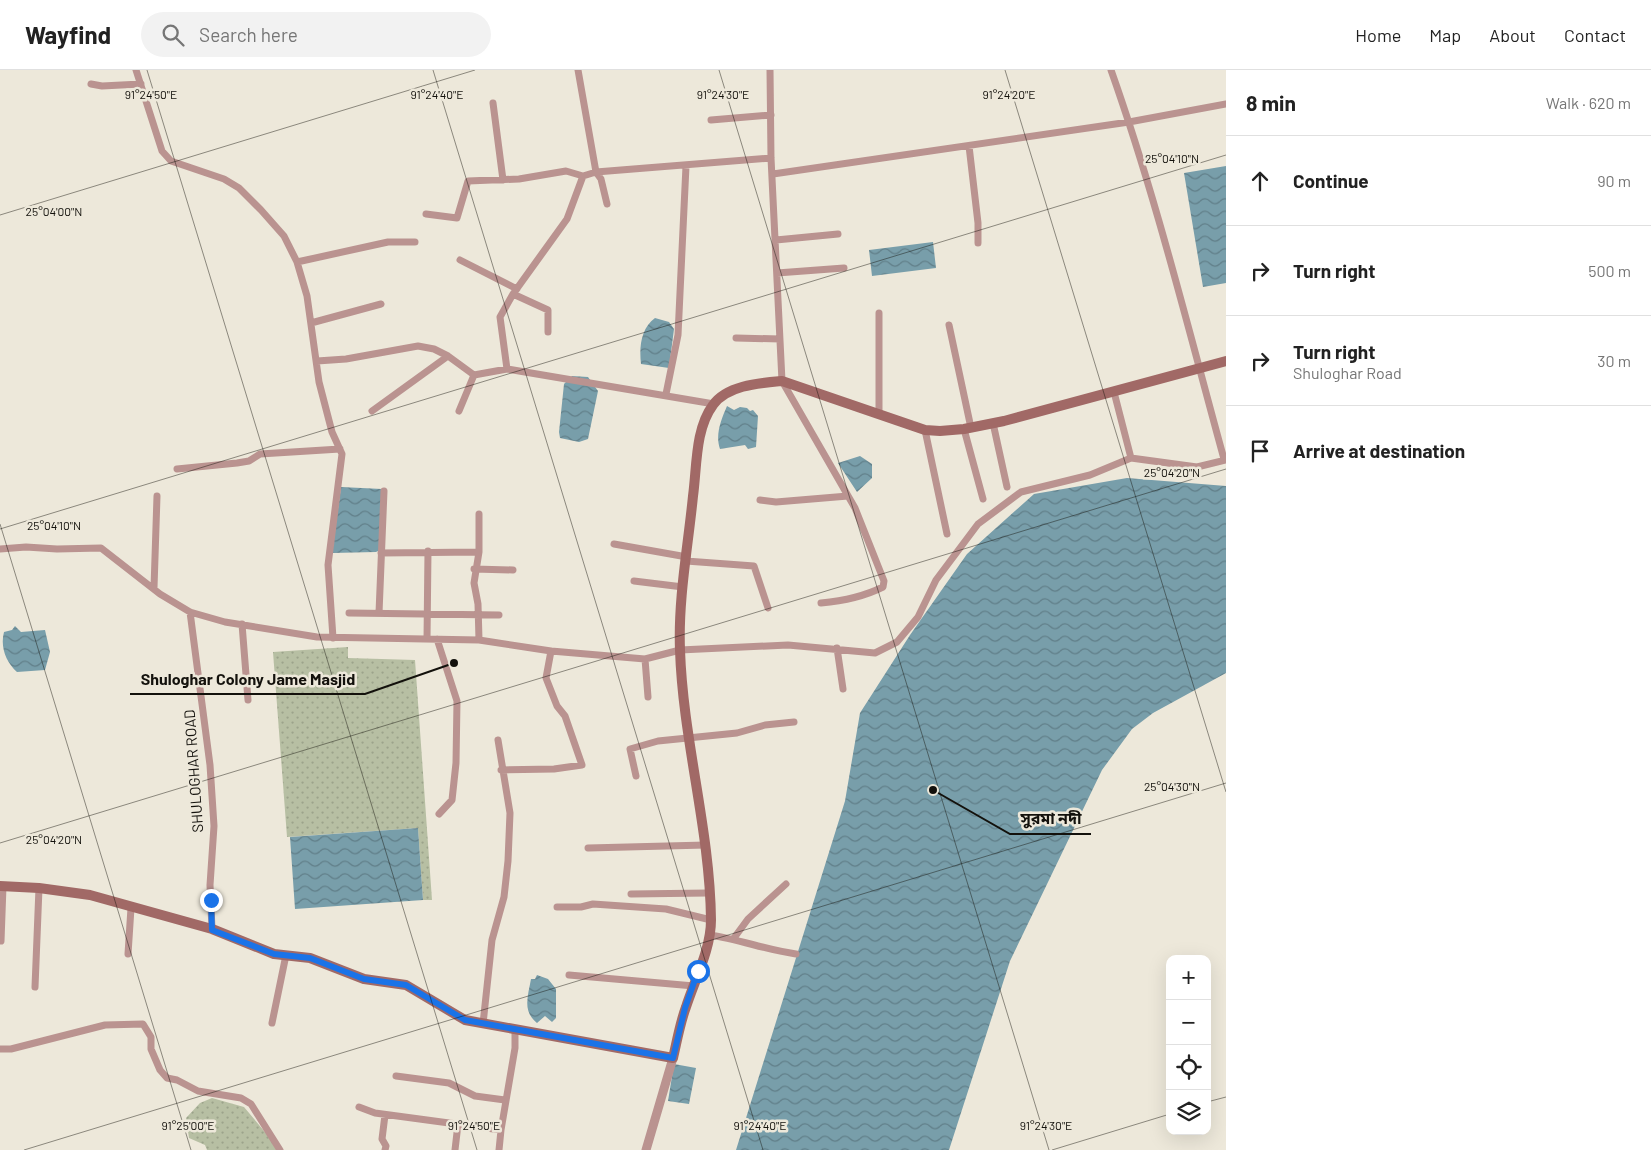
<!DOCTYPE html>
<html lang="en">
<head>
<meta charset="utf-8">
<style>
  :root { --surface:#fff; --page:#f2f2f2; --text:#222; --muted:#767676; --line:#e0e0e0 }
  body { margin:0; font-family:Barlow,"Noto Sans Bengali",sans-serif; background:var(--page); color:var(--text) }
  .controls { position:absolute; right:15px; bottom:15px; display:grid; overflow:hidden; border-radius:10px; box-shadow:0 5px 20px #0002 }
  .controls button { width:45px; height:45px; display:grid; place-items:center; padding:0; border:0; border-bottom:1px solid var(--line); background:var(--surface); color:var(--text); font:25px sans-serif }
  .stop { position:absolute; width:15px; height:15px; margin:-11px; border:4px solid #1a73e8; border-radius:50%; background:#fff }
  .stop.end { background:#1a73e8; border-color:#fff; box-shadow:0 1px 5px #0008 }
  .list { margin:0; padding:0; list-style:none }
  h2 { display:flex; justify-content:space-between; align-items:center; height:65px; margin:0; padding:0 20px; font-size:21px }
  h2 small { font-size:16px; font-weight:400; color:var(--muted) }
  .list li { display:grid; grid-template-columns:32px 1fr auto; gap:15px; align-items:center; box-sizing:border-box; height:90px; padding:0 20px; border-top:1px solid var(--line) }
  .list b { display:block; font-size:19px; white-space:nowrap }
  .list p { margin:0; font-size:16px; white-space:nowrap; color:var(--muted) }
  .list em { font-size:16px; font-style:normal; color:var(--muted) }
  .icon { flex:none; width:28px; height:28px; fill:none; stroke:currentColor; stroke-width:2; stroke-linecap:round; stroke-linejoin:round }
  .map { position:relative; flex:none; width:1226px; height:1080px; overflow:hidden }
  header { display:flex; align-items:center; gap:30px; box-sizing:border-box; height:70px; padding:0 25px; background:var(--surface); border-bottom:1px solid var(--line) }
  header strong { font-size:24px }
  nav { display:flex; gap:28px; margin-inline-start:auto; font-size:18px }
  .search { width:350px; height:45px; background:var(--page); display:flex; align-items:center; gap:12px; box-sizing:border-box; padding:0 18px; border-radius:28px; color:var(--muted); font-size:19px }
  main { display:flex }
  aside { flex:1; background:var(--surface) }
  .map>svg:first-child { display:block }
</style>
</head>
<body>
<header>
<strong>Wayfind</strong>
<div class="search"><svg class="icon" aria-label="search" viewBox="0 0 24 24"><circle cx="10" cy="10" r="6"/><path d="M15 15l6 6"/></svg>Search here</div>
<nav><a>Home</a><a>Map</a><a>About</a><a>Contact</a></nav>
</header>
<main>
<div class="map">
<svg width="1226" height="1080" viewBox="0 0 1226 1080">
  <defs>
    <pattern id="grass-dots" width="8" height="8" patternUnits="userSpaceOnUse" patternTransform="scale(1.25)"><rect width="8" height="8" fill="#b7bfa3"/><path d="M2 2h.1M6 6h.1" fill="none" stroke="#9ca38b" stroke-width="1.8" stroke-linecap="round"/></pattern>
    <pattern id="water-waves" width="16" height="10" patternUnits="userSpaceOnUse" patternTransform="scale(1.25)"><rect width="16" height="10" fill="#789eaa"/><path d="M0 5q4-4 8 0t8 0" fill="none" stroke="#617f89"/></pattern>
  </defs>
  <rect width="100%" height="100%" fill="#ede8da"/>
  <path fill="url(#grass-dots)" d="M348 577V588L415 590 432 830H423L418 758 287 767 273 582Z
    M212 1028 244 1037 280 1080H207L205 1075 189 1068 186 1048 200 1033Z"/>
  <path fill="url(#water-waves)" d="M1226 96V213L1203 217 1184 103Z
    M933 172 936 198 872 206 869 180Z
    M655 248 669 252 674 259 669 298 641 294C639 277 641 258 655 248Z
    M572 306 588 307 598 321 588 369 579 372 560 368 559 362 564 314Z
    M727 336 734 340 740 337 747 338 750 341 753 340 758 346 756 377 748 379 745 375 720 379C715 365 721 350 727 336Z
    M860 386 872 394V408L857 422 838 393Z
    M1127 408 1226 416V603L1153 643 1132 659 1102 700 1010 891 949 1080H736L845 731 860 643 910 565 967 484 1034 424Z
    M341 417 382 419 380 480 376 482 332 483Z
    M15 556 21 562 45 560 50 582 45 600 17 602C6 592 0 577 4 562L12 560Z
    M418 758 423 830 295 839 290 767Z
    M537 905 548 909 556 919V948L552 952 545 946 537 953C522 941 528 926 531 909H535Z
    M674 994 696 998 689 1034 668 1031Z"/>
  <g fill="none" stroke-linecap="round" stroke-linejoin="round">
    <path stroke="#ba9390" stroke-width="7" d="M136 0 162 81 171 91 224 109 239 118 261 140 284 166 297 192 307 226 319 312 332 362 342 384 328 495 333 568
      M578 0 596 102 601 109 607 134
      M770 0 771 88 782 311 855 438 884 511 883 517C863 527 843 531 821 533
      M1111 0C1156 127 1188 258 1224 389
      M91 14 102 16 141 14
      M493 33 503 110
      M711 50 771 45
      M969 76 978 153V173
      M773 104 1129 52 1226 34
      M426 144 457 148 468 111 519 109 566 101 583 106 596 102 771 88
      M776 170 838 164
      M460 190 517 219
      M297 192 388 172H415
      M777 203 844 198
      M513 224 548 240V262
      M311 253 381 234
      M949 255 971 358
      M736 268 780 269
      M317 291 346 289 418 276 434 279 448 286 474 305
      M507 299 500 247 513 224 567 149 583 106
      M1114 322 1131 388
      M666 324 678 265 686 96
      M372 341 448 286
      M459 341 474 305 507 299 714 334
      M879 344V243
      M993 353 1007 417
      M964 359 983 429
      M925 360 947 464
      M177 399 237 393 249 391 260 384 340 379
      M760 430 776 432 848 426
      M614 474 687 487
      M0 479 26 477 57 479 101 478 160 524 190 542 225 552 317 567 479 570 551 581 645 589 680 580 788 575 875 583 897 572 918 547 936 510 978 454 1021 422 1090 405 1131 388 1197 397 1226 390
      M381 483 479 482
      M686 491 754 496 768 538
      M474 499 513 500
      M634 511 683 517
      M154 518 157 426
      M190 542 210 695 214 756 210 815 212 859
      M349 543 499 545
      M379 543 384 421
      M242 554 248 630
      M427 569 428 481
      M437 569 457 631 456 693 452 730 439 744
      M479 570 478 534 474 513 479 482V444
      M837 578 843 619
      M645 589 648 627
      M501 700 554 699 582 695 565 646 557 636 546 608 551 581
      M636 706 630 679 658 671 737 663 765 655 794 652
      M588 778 706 775
      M631 824 708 823
      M557 837H581L593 834 666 839 711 850
      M709 865C739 869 766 880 796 884
      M734 868 748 849 786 814
      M1 871 3 816
      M128 884 131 838
      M569 905 694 916
      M35 917 39 818
      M272 953 286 885
      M483 954 492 870 504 827 508 791 510 743 498 670
      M0 979H11L105 955 143 954 151 967V979L160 1000 167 1008 177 1010 198 1021 241 1028 251 1034 280 1080
      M396 1006 449 1013 475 1026 505 1030
      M359 1037 375 1043 501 1060 515 978V960
      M385 1080 386 1076 382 1069 385 1045
      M455 1080 458 1054
      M499 1080 501 1060"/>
    <path stroke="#ba9390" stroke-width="9" d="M646 1080 673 988"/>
    <path stroke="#a16966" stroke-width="10" d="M0 816 39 818 90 825 212 859 274 884 310 888 364 909 406 915 465 950 673 988C677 971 680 953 686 937 695 909 711 879 711 850 710 759 683 671 680 580 678 529 688 477 693 426 697 397 695 359 713 335 727 315 760 313 782 311L925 360 940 361 964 359 1004 351 1226 291"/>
  </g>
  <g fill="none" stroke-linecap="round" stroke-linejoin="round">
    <path stroke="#1a73e8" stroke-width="6" d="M211 830 212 860 274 884 310 888 364 909 406 915 465 950 673 988 685 938 698 901"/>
  </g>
  <path fill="none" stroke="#13110c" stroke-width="1" stroke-opacity="0.45" d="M147 0 477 1080M433 0 763 1080M719 0 1049 1080M1005 0 1226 722M0 145 475 0M0 454 191 1080M0 459 1226 85M0 773 1226 399M1207 1032 1226 1027M24 1080 1226 713M1052 1080 1170 1044"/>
  <g text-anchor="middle" stroke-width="5" stroke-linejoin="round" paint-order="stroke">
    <g font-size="15" fill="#13110c" stroke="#ede8da">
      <text transform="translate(194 701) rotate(-94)" y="5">SHULOGHAR ROAD</text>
    </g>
  </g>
  <g font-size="12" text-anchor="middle" fill="#13110c" stroke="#ede8da" stroke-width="5" stroke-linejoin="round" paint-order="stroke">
    <text x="151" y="29">91°24'50"E</text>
    <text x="437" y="29">91°24'40"E</text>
    <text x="723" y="29">91°24'30"E</text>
    <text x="1009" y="29">91°24'20"E</text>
    <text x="1172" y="93">25°04'10"N</text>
    <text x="54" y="146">25°04'00"N</text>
    <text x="1172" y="407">25°04'20"N</text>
    <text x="54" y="460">25°04'10"N</text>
    <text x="1172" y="721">25°04'30"N</text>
    <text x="54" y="774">25°04'20"N</text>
    <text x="188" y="1060">91°25'00"E</text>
    <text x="474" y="1060">91°24'50"E</text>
    <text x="760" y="1060">91°24'40"E</text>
    <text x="1046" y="1060">91°24'30"E</text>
  </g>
  <path fill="none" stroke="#13110c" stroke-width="2" d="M454 593L365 624H130M933 720L1010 764H1091"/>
  <g fill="#13110c" stroke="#ede8da" stroke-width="2">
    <circle cx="454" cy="593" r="5"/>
    <circle cx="933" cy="720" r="5"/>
  </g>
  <g font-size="16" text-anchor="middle" font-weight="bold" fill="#13110c" stroke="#ede8da" stroke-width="5" stroke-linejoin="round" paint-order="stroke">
    <text x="248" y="615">Shuloghar Colony Jame Masjid</text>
    <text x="1051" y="754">সুরমা নদী</text>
  </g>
</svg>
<div class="controls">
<button>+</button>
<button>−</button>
<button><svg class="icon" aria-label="locate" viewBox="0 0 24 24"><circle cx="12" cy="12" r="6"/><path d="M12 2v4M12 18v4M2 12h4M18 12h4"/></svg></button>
<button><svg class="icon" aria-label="layers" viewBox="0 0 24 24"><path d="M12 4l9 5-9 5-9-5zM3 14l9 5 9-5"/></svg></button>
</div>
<div class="stop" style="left:698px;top:901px"></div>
<div class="stop end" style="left:211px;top:830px"></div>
</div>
<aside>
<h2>8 min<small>Walk · 620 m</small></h2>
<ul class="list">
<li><svg class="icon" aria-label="ahead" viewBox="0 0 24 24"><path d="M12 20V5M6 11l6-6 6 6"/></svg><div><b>Continue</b></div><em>90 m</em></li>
<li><svg class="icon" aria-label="right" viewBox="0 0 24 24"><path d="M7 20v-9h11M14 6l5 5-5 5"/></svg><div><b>Turn right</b></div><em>500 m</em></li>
<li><svg class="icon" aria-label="right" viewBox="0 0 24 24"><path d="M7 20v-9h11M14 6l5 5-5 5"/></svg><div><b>Turn right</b><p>Shuloghar Road</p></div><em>30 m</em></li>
<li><svg class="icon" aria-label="arrive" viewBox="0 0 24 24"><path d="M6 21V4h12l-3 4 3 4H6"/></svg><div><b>Arrive at destination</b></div></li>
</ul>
</aside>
</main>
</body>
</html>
